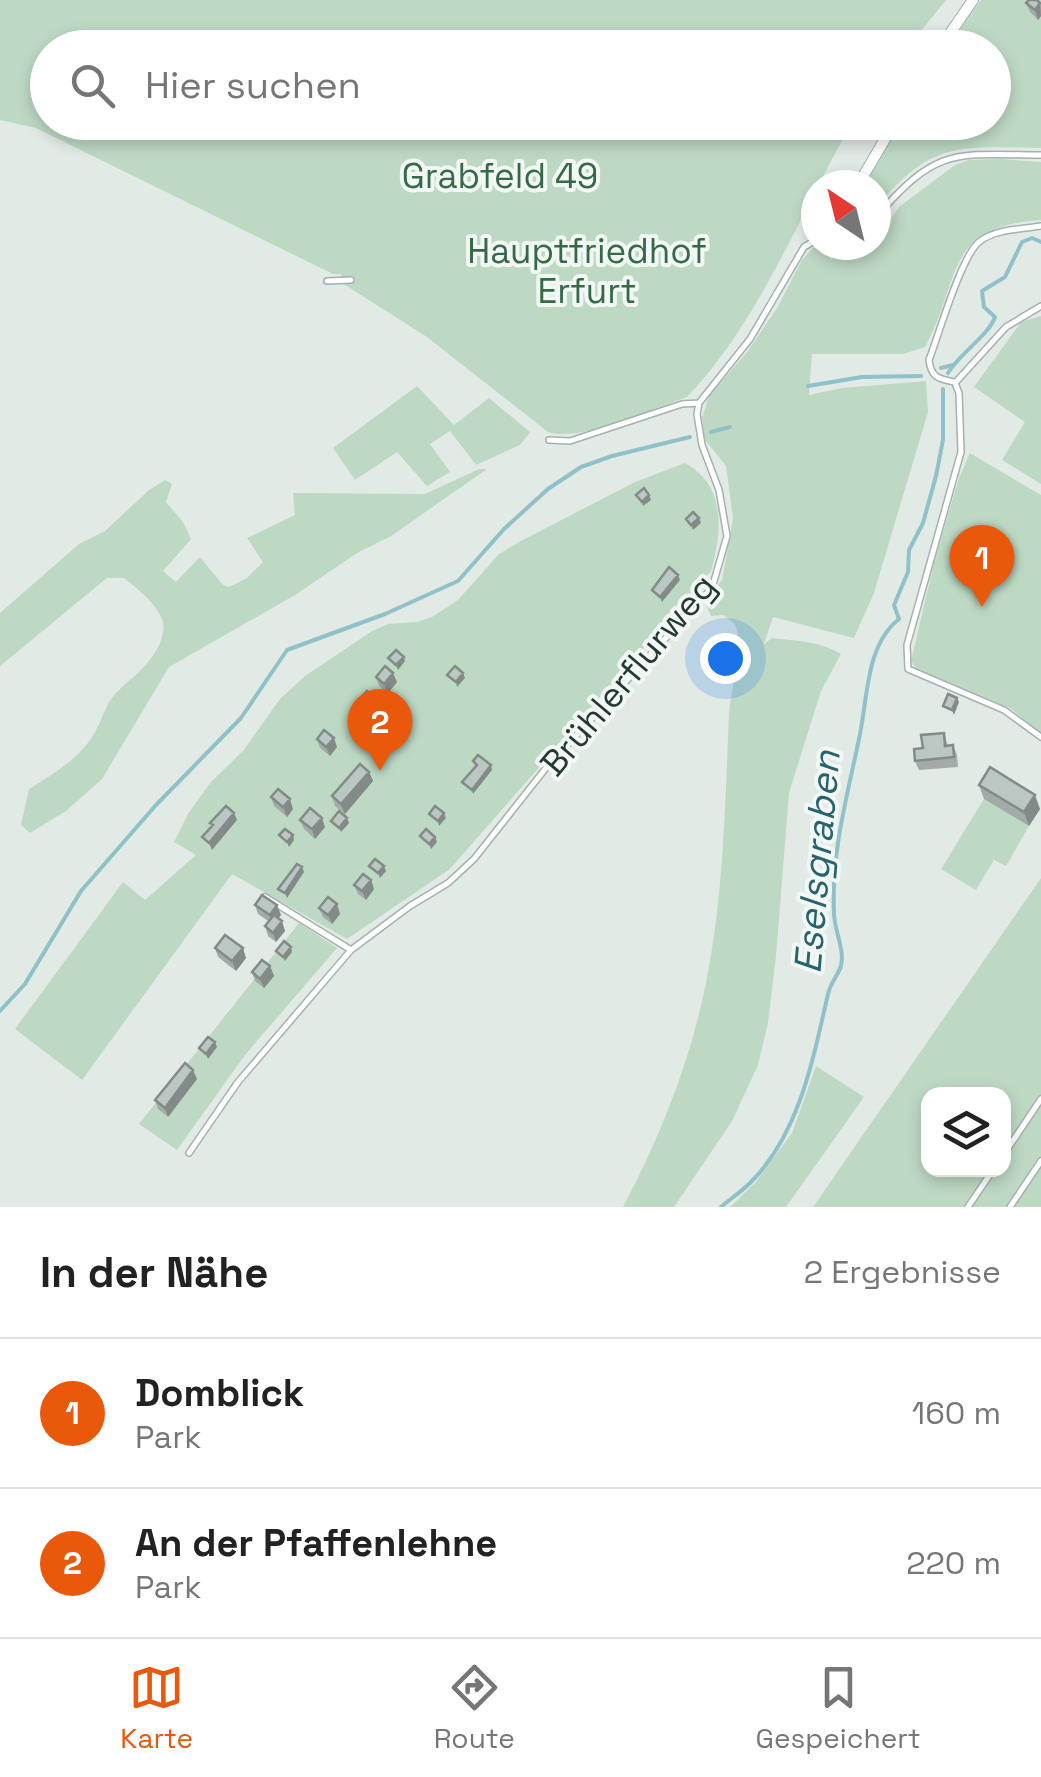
<!DOCTYPE html>
<html lang="de">
<head>
<meta charset="utf-8">
<style>
  :root { --surface:#fff; --page:#f2f2f2; --text:#222; --muted:#767676; --line:#e0e0e0; --accent:#ea580c }
  body { margin:0; font-family:"Space Grotesk",sans-serif; background:var(--page); color:var(--text) }
  .controls { position:absolute; right:30px; bottom:30px; display:grid; overflow:hidden; border-radius:20px; box-shadow:0 5px 15px #0003 }
  .controls button { width:90px; height:90px; display:grid; place-items:center; padding:0; border:0; border-bottom:2px solid var(--line); background:var(--surface); color:var(--text); font:50px sans-serif }
  .compass { position:absolute; left:801px; top:170px; width:90px; height:90px; border-radius:50%; background:var(--surface); box-shadow:0 5px 15px #0003; rotate:325deg }
  .you { position:absolute; left:725px; top:658px; width:35px; height:35px; margin:-25px; border:8px solid #fff; border-radius:50%; background:#1a73e8; box-shadow:0 0 0 15px #1a73e833 }
  .badge { display:grid; place-items:center; width:65px; height:65px; border-radius:50%; background:var(--accent); color:#fff; font-size:32px; font-weight:700 }
  .pin { position:absolute; translate:-50% -82px; filter:drop-shadow(0 2px 5px #0008) }
  .pin::after { content:''; position:absolute; top:52px; width:35px; height:30px; background:inherit; clip-path:polygon(0 0,100% 0,50% 100%) }
  .list { margin:0; padding:0; list-style:none }
  h2 { display:flex; justify-content:space-between; align-items:center; height:130px; margin:0; padding:0 40px; font-size:42px }
  h2 small { font-size:32px; font-weight:400; color:var(--muted) }
  .list li { display:grid; grid-template-columns:65px 1fr auto; gap:30px; align-items:center; box-sizing:border-box; height:150px; padding:0 40px; border-top:2px solid var(--line) }
  .list b { display:block; font-size:38px; white-space:nowrap }
  .list p { margin:0; font-size:32px; white-space:nowrap; color:var(--muted) }
  .list em { font-size:32px; font-style:normal; color:var(--muted) }
  .icon { flex:none; width:55px; height:55px; fill:none; stroke:currentColor; stroke-width:2; stroke-linecap:round; stroke-linejoin:round }
  .map { position:relative; flex:none; width:1041px; height:1207px; overflow:hidden }
  .search { position:absolute; background:var(--surface); box-shadow:0 5px 15px #0003; left:30px; right:30px; top:30px; height:110px; display:flex; align-items:center; gap:25px; box-sizing:border-box; padding:0 35px; border-radius:55px; color:var(--muted); font-size:38px }
  .sheet { height:430px; background:var(--surface) }
  nav { display:flex; justify-content:space-around; align-items:center; box-sizing:border-box; height:140px; border-top:2px solid var(--line); background:var(--surface); font-size:28px; color:var(--muted) }
  nav a { display:grid; justify-items:center; gap:5px }
  nav .on { color:var(--accent) }
  .map>svg:first-child { display:block }
</style>
</head>
<body>
<div class="map">
<svg width="1041" height="1207" viewBox="0 0 1041 1207">
  <rect width="100%" height="100%" fill="#e2eae6"/>
  <path fill="#bdd9c4" fill-rule="evenodd" d="M0 0H946L908 47 48 48V122L852 123C800 213 761 319 687 397 654 408 580 443 548 432L427 337 342 283 341 274H333L36 128 0 120Z
    M981 0H1041V148C959 147 932 140 876 208V185H862L901 123 994 122V48L948 47Z
    M1000 159 1041 162V220C942 227 962 279 925 347L903 354H812L809 395 842 388 926 381 928 412 874 593 854 638 773 617 764 644 772 638C796 641 820 641 841 654L821 691 789 793 776 956 768 1023 758 1065 732 1121 674 1207H623C662 1133 693 1055 708 972 724 888 725 801 729 715 730 695 744 640 735 625 733 622 726 617 723 615L711 616 705 602 722 580 733 518 726 466 705 440 702 418 709 396 747 352 777 308 802 260 813 248 832 245 830 259 876 245V240L899 207 955 165 969 160Z
    M1041 316V484L1002 460 1025 422 974 387 1021 322Z
    M417 386 454 425 489 398 530 432 520 445 476 465 450 431 430 444 450 472 427 486 397 452 355 480 333 448Z
    M970 453 1041 495V733L1010 708 916 668 911 661 934 563 959 478Z
    M685 463C727 486 722 532 711 571L450 869 347 939 232 874 82 1080 15 1029 123 882 145 900 196 855 174 842 188 814 211 782 243 751 280 699 305 676 372 631 388 624 417 622 432 617 458 600 499 554 519 542 635 482Z
    M479 469H487L391 536 357 553 295 595 169 667 102 779 66 811 30 833 21 825 29 789C53 774 79 759 94 734 102 721 105 704 116 693 134 675 158 660 163 632 168 612 138 589 124 578H107L0 666V613L79 544 105 531 149 490 165 480 172 484 166 502 183 522 191 539 163 571 176 582 200 557 223 585 229 587 247 578 263 562 247 538 295 515 293 493 425 494Z
    M984 799 1029 826 1006 866 994 860 976 890 941 869Z
    M1041 878V1207H813ZM928 1094H1004V1170H928Z
    M299 923 337 948 245 1055 177 1150 139 1124Z
    M816 1066 864 1097 786 1207H730L755 1183 792 1133Z"/>
  <g fill="none" stroke-linecap="round" stroke-linejoin="round">
    <path stroke="#91c1c8" stroke-width="4" d="M941 368 953 365
      M948 373C960 353 989 335 995 317L984 307 982 291 1005 277 1022 242 1032 238 1041 242
      M808 386 862 377 921 376
      M711 432 730 427
      M0 1011 25 984 81 891 156 805 241 718 287 650 385 614 458 581 504 529 548 489 581 467 612 456 690 437
      M721 1207C730 1199 741 1192 750 1183 800 1133 813 1059 828 994 830 984 838 975 841 966 845 949 834 930 834 913 831 853 847 797 859 739 868 699 865 646 899 619L894 605 908 572 909 550 923 523 936 476 943 440V389"/>
    <g stroke="#a5b1ad" stroke-width="8">
      <path id="lane" d="M876 217C937 147 953 154 1041 155
        M327 281 351 280
        M954 382C938 379 931 377 929 360 939 334 961 257 979 242 995 229 1022 229 1041 226
        M955 383 959 393 961 452 907 645 908 669 1004 710 1041 737
        M955 383 1006 327 1041 306
        M549 440 570 441 682 404 699 403
        M265 897 351 950
        M189 1153 238 1082 351 950 410 906 448 883 474 859 546 768 712 588 727 536 719 490 702 445 697 414 699 403 750 339 804 247 816 240
        M1004 1154 1041 1099
        M968 1207 993 1170
        M1010 1207 1041 1161"/>
    </g>
    <g stroke="#a5b1ad" stroke-width="12">
      <path id="street" d="M940 48 973 0
        M858 185 895 122"/>
    </g>
    <use href="#lane" stroke="#fff" stroke-width="5"/>
    <use href="#street" stroke="#fff" stroke-width="10"/>
  </g>
  <path fill="#a1aba7" d="M1026 3 1041 4V16L1038 20 1030 12Z
    M376 677 397 682 388 693 379 686Z
    M376 698 379 708 370 718 362 710 358 701Z
    M944 733 948 746 953 745 957 755 958 767 919 770 915 761 923 748Z
    M317 739 337 747 330 756 320 748Z
    M369 772 373 781 345 814 335 806 332 796Z
    M979 785 1040 809 1029 826 984 799Z
    M271 797 293 809 287 817 274 806Z
    M300 820 325 827 315 839 304 829Z
    M371 880 374 889 366 900 358 894 354 885Z
    M255 905 281 915 278 918 285 931 276 942 268 936 265 926 268 921 258 914Z
    M319 908 340 914 332 924 323 917Z
    M215 948 246 958 236 971 218 957Z
    M270 966 274 976 264 988 255 981 252 972Z
    M197 1079 168 1117 158 1109 155 1100Z"/>
  <path fill="#838b88" d="M1040 3 1041 16 1038 20 1035 10Z
    M649 495 651 500 643 506 642 502Z
    M699 518 701 523 693 530 691 525Z
    M678 575 680 580 662 602 660 597Z
    M404 657 405 661 398 670 396 665Z
    M393 673 397 682 388 693 384 684Z
    M463 673 465 678 457 687 456 682Z
    M376 698 379 708 370 718 367 708Z
    M957 698 959 702 954 715 952 710Z
    M399 732 401 736 393 746 391 741Z
    M334 738 337 747 330 756 326 747Z
    M491 765 492 770 473 794 472 790Z
    M369 772 373 781 345 814 341 804Z
    M1035 795 1040 809 1029 826 1024 812Z
    M290 799 293 809 287 817 283 807Z
    M234 813 237 820 212 850 209 843Z
    M444 813 446 818 439 826 438 821Z
    M322 818 325 827 315 839 312 829Z
    M347 818 349 823 341 832 339 828Z
    M293 835 294 840 289 847 287 842Z
    M435 837 437 842 431 849 429 844Z
    M384 866 386 871 380 878 378 873Z
    M302 867 304 872 287 898 285 893Z
    M371 880 374 889 366 900 362 891Z
    M337 904 340 914 332 924 328 915Z
    M277 905 281 915 273 925 270 915Z
    M282 921 285 931 276 942 273 933Z
    M291 947 292 952 285 961 283 957Z
    M243 948 246 958 236 971 232 961Z
    M270 966 274 976 264 988 260 979Z
    M215 1042 217 1047 208 1059 206 1054Z
    M193 1070 197 1079 168 1117 165 1108Z"/>
  <path fill="#bbc7c2" stroke="#838b88" stroke-width="2.5" d="M1029 0H1037L1040 3 1035 10 1026 3Z
    M644 488 649 495 642 502 636 495Z
    M693 512 699 518 691 525 686 519Z
    M669 567 678 575 660 597 652 590Z
    M396 650 404 657 396 665 388 658Z
    M385 666 393 673 384 684 376 677Z
    M455 666 463 673 456 682 447 675Z
    M367 691 376 698 367 708 358 701Z
    M948 694 957 698 952 710 943 706Z
    M393 726 399 732 391 741 384 736Z
    M324 730 334 738 326 747 317 739Z
    M944 733 945 746 953 745 954 757 915 761 914 749 923 748 921 735Z
    M478 755 491 765 472 790 462 782 477 765 473 761Z
    M360 764 369 772 341 804 332 796Z
    M990 767 1035 795 1024 812 979 785Z
    M278 789 290 799 283 807 271 797Z
    M226 806 234 813 209 843 202 837 213 825 210 823Z
    M435 806 444 813 438 821 429 814Z
    M310 808 322 818 312 829 300 820Z
    M339 811 347 818 339 828 331 821Z
    M285 829 293 835 287 842 279 835Z
    M426 829 435 837 429 844 420 836Z
    M375 859 384 866 378 873 369 866Z
    M297 864 302 867 285 893 278 889Z
    M363 874 371 880 362 891 354 885Z
    M262 895 277 905 270 915 255 905Z
    M328 897 337 904 328 915 319 908Z
    M274 915 282 921 273 933 265 926Z
    M225 935 243 948 232 961 215 948Z
    M284 941 291 947 283 957 276 951Z
    M262 960 270 966 260 979 252 972Z
    M208 1037 215 1042 206 1054 199 1048Z
    M185 1063 193 1070 165 1108 155 1100Z"/>
  <g text-anchor="middle" stroke-width="8" stroke-linejoin="round" paint-order="stroke">
    <g font-size="35" fill="#346a47" stroke="#f2f7f4">
      <text x="500" y="188">Grabfeld 49</text>
      <text x="587" y="263">Hauptfriedhof<tspan x="587" dy="40">Erfurt</tspan></text>
    </g>
    <g font-size="35" fill="#243933" stroke="#f2f7f4">
      <text transform="translate(628 675) rotate(-50)" y="12">Brühlerflurweg</text>
    </g>
    <g font-size="38" font-style="italic" fill="#26636d" stroke="#f2f7f4">
      <text transform="translate(817 862) rotate(-85)" y="13">Eselsgraben</text>
    </g>
  </g>
</svg>
<div class="controls">
<button><svg class="icon" aria-label="layers" viewBox="0 0 24 24"><path d="M12 4l9 5-9 5-9-5zM3 14l9 5 9-5"/></svg></button>
</div>
<svg class="compass" viewBox="-18 -18 36 36"><path d="M0-13l5 13h-10z" fill="#e53935"/><path d="M0 13l5-13h-10z" fill="#767676"/></svg>
<div class="you"></div>
<div class="pin badge" style="left:982px;top:607px">1</div>
<div class="pin badge" style="left:380px;top:771px">2</div>
<div class="search"><svg class="icon" aria-label="search" viewBox="0 0 24 24"><circle cx="10" cy="10" r="6"/><path d="M15 15l6 6"/></svg>Hier suchen</div>
</div>
<section class="sheet">
<h2>In der Nähe<small>2 Ergebnisse</small></h2>
<ul class="list">
<li><span class="badge">1</span><div><b>Domblick</b><p>Park</p></div><em>160 m</em></li>
<li><span class="badge">2</span><div><b>An der Pfaffenlehne</b><p>Park</p></div><em>220 m</em></li>
</ul>
</section>
<nav>
<a class="on"><svg class="icon" aria-label="map" viewBox="0 0 24 24"><path d="M3 6l6-2 6 2 6-2v14l-6 2-6-2-6 2zM9 4v14M15 6v14"/></svg>Karte</a>
<a><svg class="icon" aria-label="directions" viewBox="0 0 24 24"><path d="M12 3l9 9-9 9-9-9zM9 14v-3h6M13 9l2 2-2 2"/></svg>Route</a>
<a><svg class="icon" aria-label="saved" viewBox="0 0 24 24"><path d="M7 4h10v16l-5-4-5 4z"/></svg>Gespeichert</a>
</nav>
</body>
</html>
